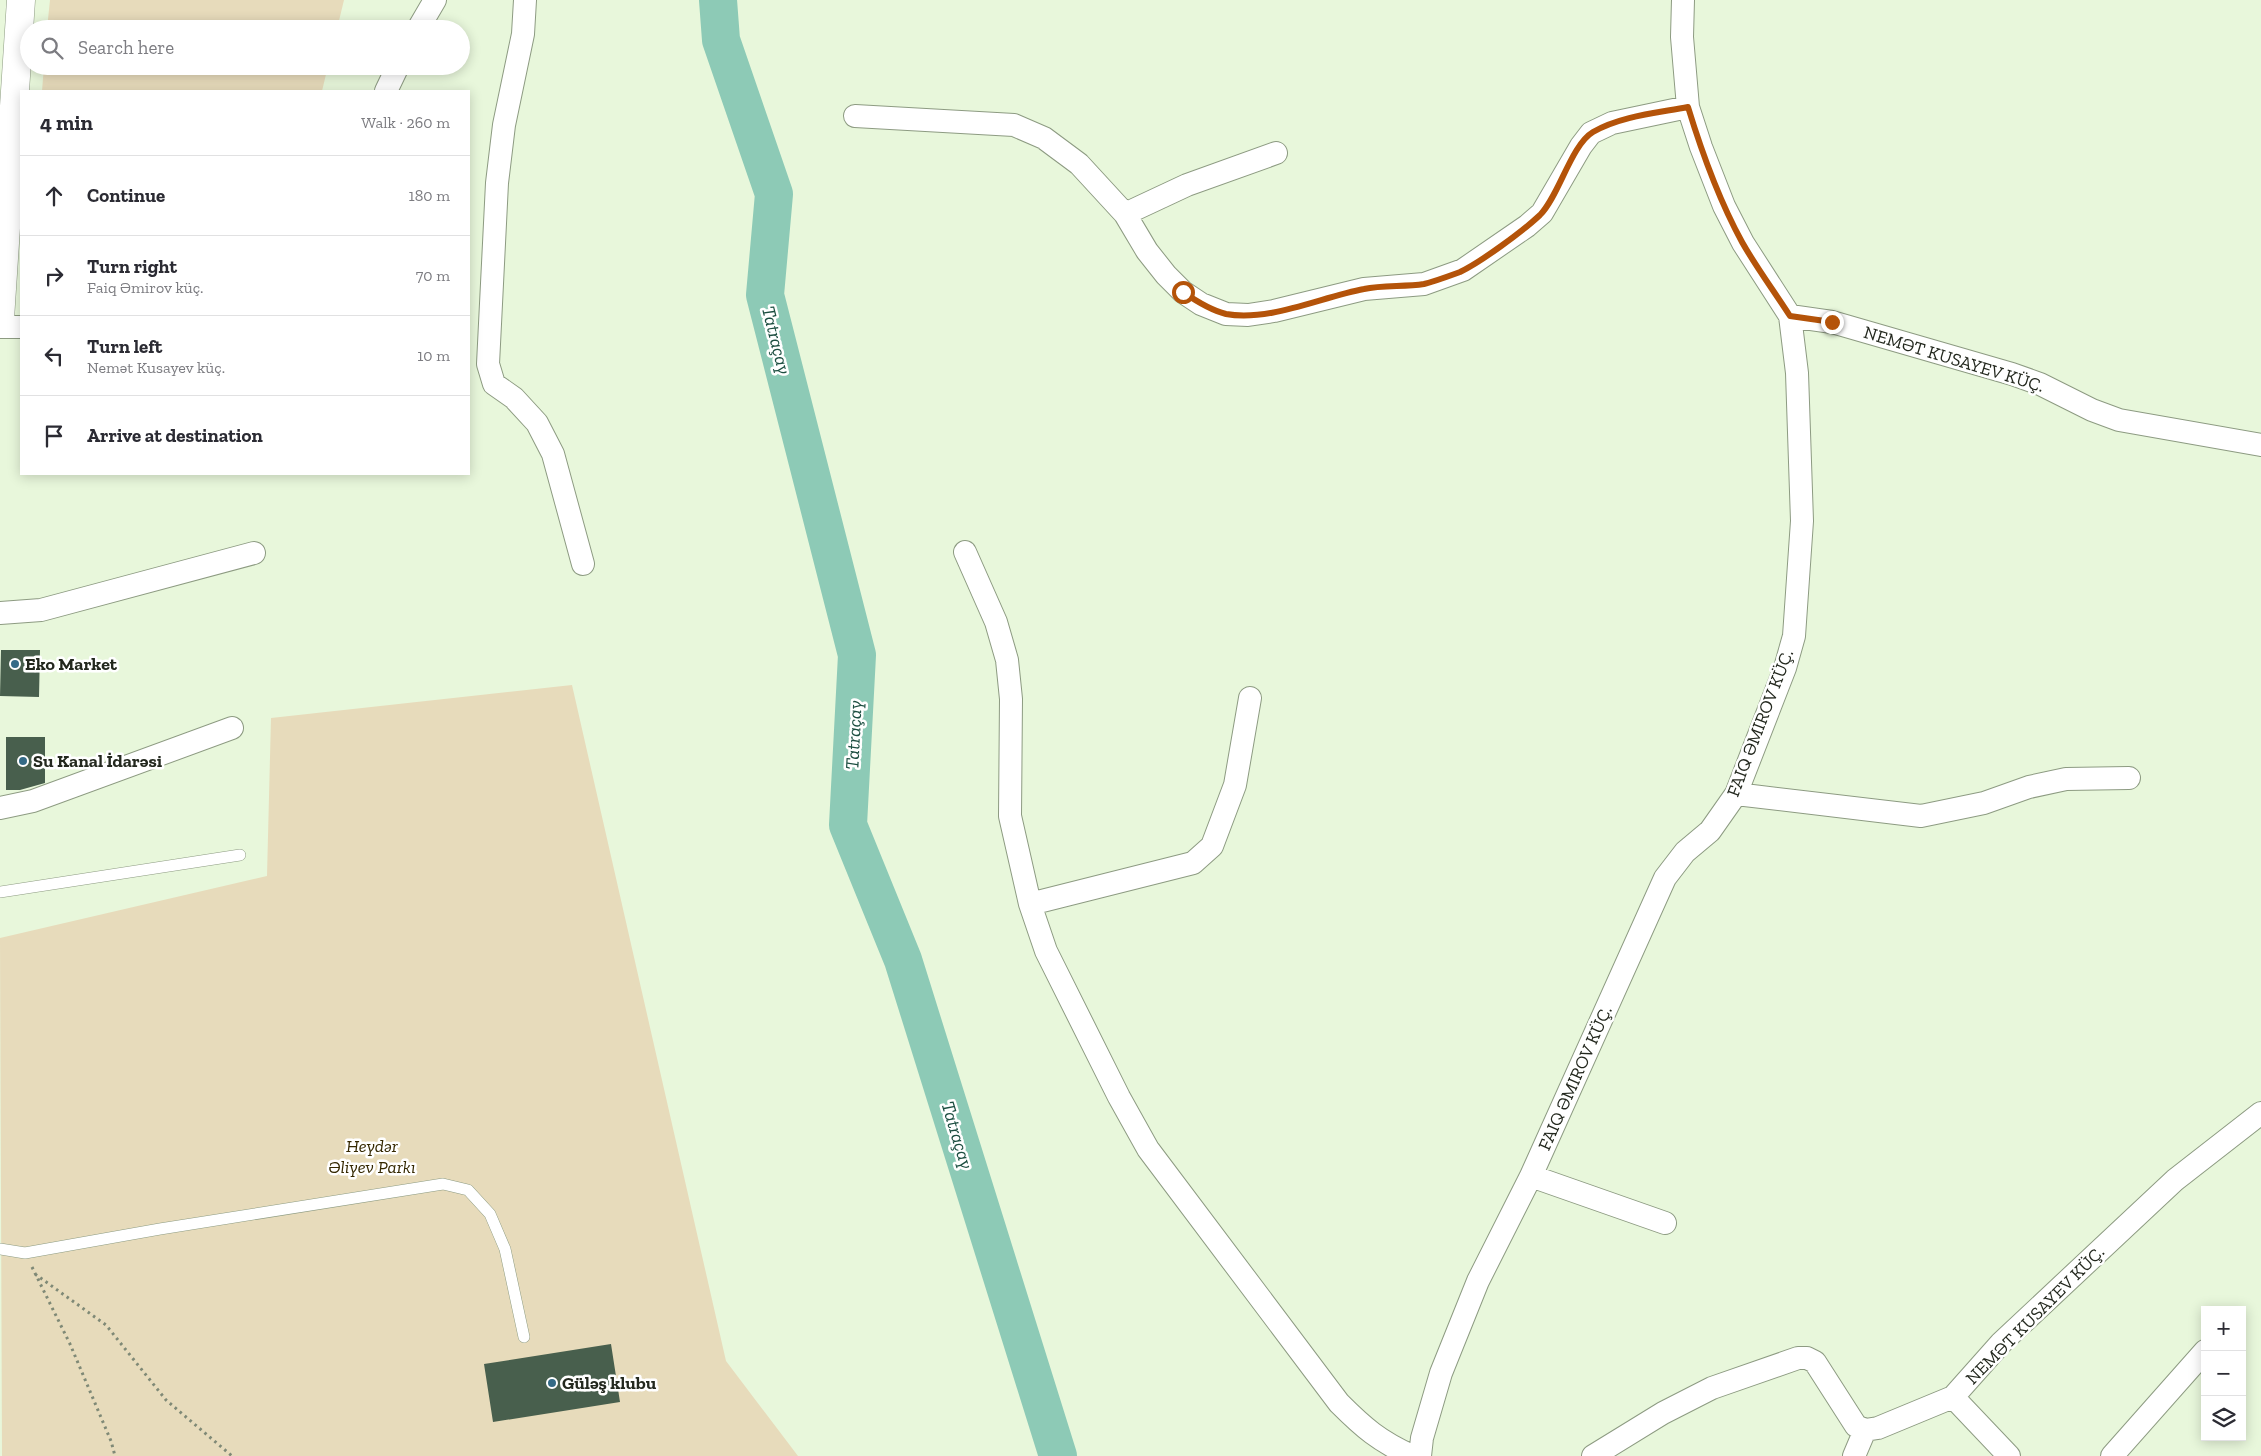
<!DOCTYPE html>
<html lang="en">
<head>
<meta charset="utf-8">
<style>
  :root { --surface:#fff; --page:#f7f7f7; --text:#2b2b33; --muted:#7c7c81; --line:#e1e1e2 }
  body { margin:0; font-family:"Zilla Slab",serif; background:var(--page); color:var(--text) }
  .controls { position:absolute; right:15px; bottom:15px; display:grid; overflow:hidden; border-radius:0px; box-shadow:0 2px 12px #0003 }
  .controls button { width:45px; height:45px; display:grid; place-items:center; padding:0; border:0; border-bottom:1px solid var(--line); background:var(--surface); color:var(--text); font:25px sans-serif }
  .stop { position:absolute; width:15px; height:15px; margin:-11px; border:4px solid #b45309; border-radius:50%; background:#fff }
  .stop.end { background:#b45309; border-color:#fff; box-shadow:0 1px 5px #0008 }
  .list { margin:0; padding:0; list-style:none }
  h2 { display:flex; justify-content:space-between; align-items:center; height:65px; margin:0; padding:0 20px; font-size:21px }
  h2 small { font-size:16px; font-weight:400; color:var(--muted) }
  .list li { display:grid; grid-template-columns:32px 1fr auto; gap:15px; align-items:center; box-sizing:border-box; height:80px; padding:0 20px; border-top:1px solid var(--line) }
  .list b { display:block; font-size:19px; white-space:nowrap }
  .list p { margin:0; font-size:16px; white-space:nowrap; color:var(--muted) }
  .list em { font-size:16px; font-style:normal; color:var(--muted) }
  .icon { flex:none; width:28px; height:28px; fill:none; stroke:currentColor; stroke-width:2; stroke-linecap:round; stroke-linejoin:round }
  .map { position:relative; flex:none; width:2261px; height:1456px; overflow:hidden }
  .search { position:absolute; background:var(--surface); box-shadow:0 2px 12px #0003; left:20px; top:20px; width:450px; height:55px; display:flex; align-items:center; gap:12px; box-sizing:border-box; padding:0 18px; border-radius:28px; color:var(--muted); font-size:19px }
  .panel { position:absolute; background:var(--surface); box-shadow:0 2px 12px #0003; left:20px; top:90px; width:450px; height:385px; border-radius:0px }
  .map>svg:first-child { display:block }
</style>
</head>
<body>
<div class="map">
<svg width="2261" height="1456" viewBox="0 0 2261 1456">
  <rect width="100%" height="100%" fill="#e8f7db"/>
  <path fill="#e7dbbb" d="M50 0H344L337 29H47Z
    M44 66H328L322 91H42Z
    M572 685 726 1361 798 1456H2L0 938 267 876 271 718Z"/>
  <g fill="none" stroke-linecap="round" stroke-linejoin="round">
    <path stroke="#8dcab6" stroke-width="38" d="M718 0 721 40 774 194 765 295 857 655 848 825 903 960 1058 1456"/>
  </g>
  <path fill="#485f4d" d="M1 650H40L39 697 0 696Z
    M6 737H45V783L20 790H6Z
    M611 1344 620 1402 493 1422 484 1364Z"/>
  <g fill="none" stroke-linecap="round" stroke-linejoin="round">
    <g stroke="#8d9b82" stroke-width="12">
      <path id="service" d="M0 892 240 855
        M0 1249 25 1253 160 1229 443 1184 468 1190 490 1214 505 1249 524 1337"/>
    </g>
    <g stroke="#8d9b82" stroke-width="24">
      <path id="minor" d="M525 0 523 34 504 125 497 183 488 364 494 384 514 398 537 423 553 454 583 564
        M418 29 435 0
        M386 91 398 66
        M855 116 1014 125 1044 138 1079 164 1125 214 1147 251 1166 275 1183 292 1201 304 1226 314 1248 315 1274 311 1364 289 1424 284 1463 270 1527 226 1542 213 1581 146 1591 133 1612 123 1688 107
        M1125 214 1187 185 1276 153
        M1790 316 1832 322 2012 374 2040 384 2092 410 2119 420 2261 445
        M0 327H21
        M965 552 996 622 1007 660 1011 699 1010 816 1030 904 1046 951 1119 1097 1148 1149 1339 1403C1364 1428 1379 1441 1412 1456
        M0 613 41 610 254 553
        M1736 794 1921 816 1984 803 2029 787 2066 779 2129 778
        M0 808 33 801 232 728
        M1030 904 1193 863 1212 846 1235 785 1250 698
        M1531 1176 1665 1223
        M1953 1397 2009 1456
        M1420 1456 1422 1438 1441 1373 1478 1281 1531 1176 1665 878 1685 852 1710 831 1736 794 1785 668 1794 636 1802 521 1797 373 1790 316 1743 243 1724 206 1701 147 1688 107 1682 37 1683 0
        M1593 1456 1663 1413 1712 1388 1798 1358H1807L1815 1362 1856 1426 1865 1430 1878 1428 1953 1397 2001 1343 2175 1180 2261 1113
        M1854 1456 1865 1430
        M2112 1456 2205 1351"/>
    </g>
    <g stroke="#8d9b82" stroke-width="29">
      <path id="tertiary" d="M0 319 21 0"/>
    </g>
    <path stroke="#7f8976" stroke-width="3" stroke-dasharray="2.5 4" stroke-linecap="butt" d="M32 1267 70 1344 111 1441 115 1456
      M35 1274 106 1325 166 1400 232 1456"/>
    <use href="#service" stroke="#fff" stroke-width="11"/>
    <use href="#minor" stroke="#fff" stroke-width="22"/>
    <use href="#tertiary" stroke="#fff" stroke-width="28"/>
  </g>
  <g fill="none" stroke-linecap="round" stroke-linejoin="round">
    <path stroke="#b45309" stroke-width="6" d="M1183 292C1196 301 1210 310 1226 314 1269 322 1321 297 1364 289 1383 285 1404 287 1424 284 1436 281 1449 276 1460 272 1481 262 1523 231 1540 215 1559 196 1571 145 1593 132 1621 116 1657 113 1688 107 1702 153 1719 200 1742 242 1756 267 1774 291 1790 316L1832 322"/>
  </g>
  <g fill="#346a86" stroke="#fff" stroke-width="2">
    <circle cx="15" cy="664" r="5"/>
    <circle cx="23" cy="761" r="5"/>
    <circle cx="552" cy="1383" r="5"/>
  </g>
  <g text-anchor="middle" stroke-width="5" stroke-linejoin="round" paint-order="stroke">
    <g font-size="18" fill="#23281e" stroke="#fff">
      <text transform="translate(1954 359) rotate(17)" y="6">NEMƏT KUSAYEV KÜÇ.</text>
      <text transform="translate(1760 723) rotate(-69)" y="6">FAIQ ƏMIROV KÜÇ.</text>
      <text transform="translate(1575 1078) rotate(-66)" y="6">FAIQ ƏMIROV KÜÇ.</text>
      <text transform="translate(2035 1315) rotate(-45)" y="6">NEMƏT KUSAYEV KÜÇ.</text>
    </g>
    <g font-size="18" font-weight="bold" fill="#23281e" stroke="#fff" text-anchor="start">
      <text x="25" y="670">Eko Market</text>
      <text x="33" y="767">Su Kanal İdarəsi</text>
      <text x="562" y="1389">Güləş klubu</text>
    </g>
    <g font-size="18" font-style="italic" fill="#352800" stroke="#fff">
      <text x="372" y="1152">Heydər<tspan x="372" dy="21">Əliyev Parkı</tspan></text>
    </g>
    <g font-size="19" font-style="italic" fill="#1c4e40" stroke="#fff">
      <text transform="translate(777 340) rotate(76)" y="7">Tatraçay</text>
      <text transform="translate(853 735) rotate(-87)" y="7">Tatraçay</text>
      <text transform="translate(958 1135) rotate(73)" y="7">Tatraçay</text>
    </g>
  </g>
</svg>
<div class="controls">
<button>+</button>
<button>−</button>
<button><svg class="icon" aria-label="layers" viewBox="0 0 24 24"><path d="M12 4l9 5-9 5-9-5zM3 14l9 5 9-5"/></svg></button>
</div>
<div class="stop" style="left:1183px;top:292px"></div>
<div class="stop end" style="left:1832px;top:322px"></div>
<div class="search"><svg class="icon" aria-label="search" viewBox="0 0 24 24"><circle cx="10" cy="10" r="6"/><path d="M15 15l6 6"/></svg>Search here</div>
<section class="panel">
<h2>4 min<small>Walk · 260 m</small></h2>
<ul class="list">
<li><svg class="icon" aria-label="ahead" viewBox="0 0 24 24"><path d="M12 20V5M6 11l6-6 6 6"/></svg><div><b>Continue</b></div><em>180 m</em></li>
<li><svg class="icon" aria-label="right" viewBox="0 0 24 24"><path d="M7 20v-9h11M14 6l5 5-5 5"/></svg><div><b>Turn right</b><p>Faiq Əmirov küç.</p></div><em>70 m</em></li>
<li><svg class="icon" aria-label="left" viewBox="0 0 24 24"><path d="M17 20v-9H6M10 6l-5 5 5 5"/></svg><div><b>Turn left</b><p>Nemət Kusayev küç.</p></div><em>10 m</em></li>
<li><svg class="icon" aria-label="arrive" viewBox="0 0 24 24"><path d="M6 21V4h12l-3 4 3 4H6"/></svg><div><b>Arrive at destination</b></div></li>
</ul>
</section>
</div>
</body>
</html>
